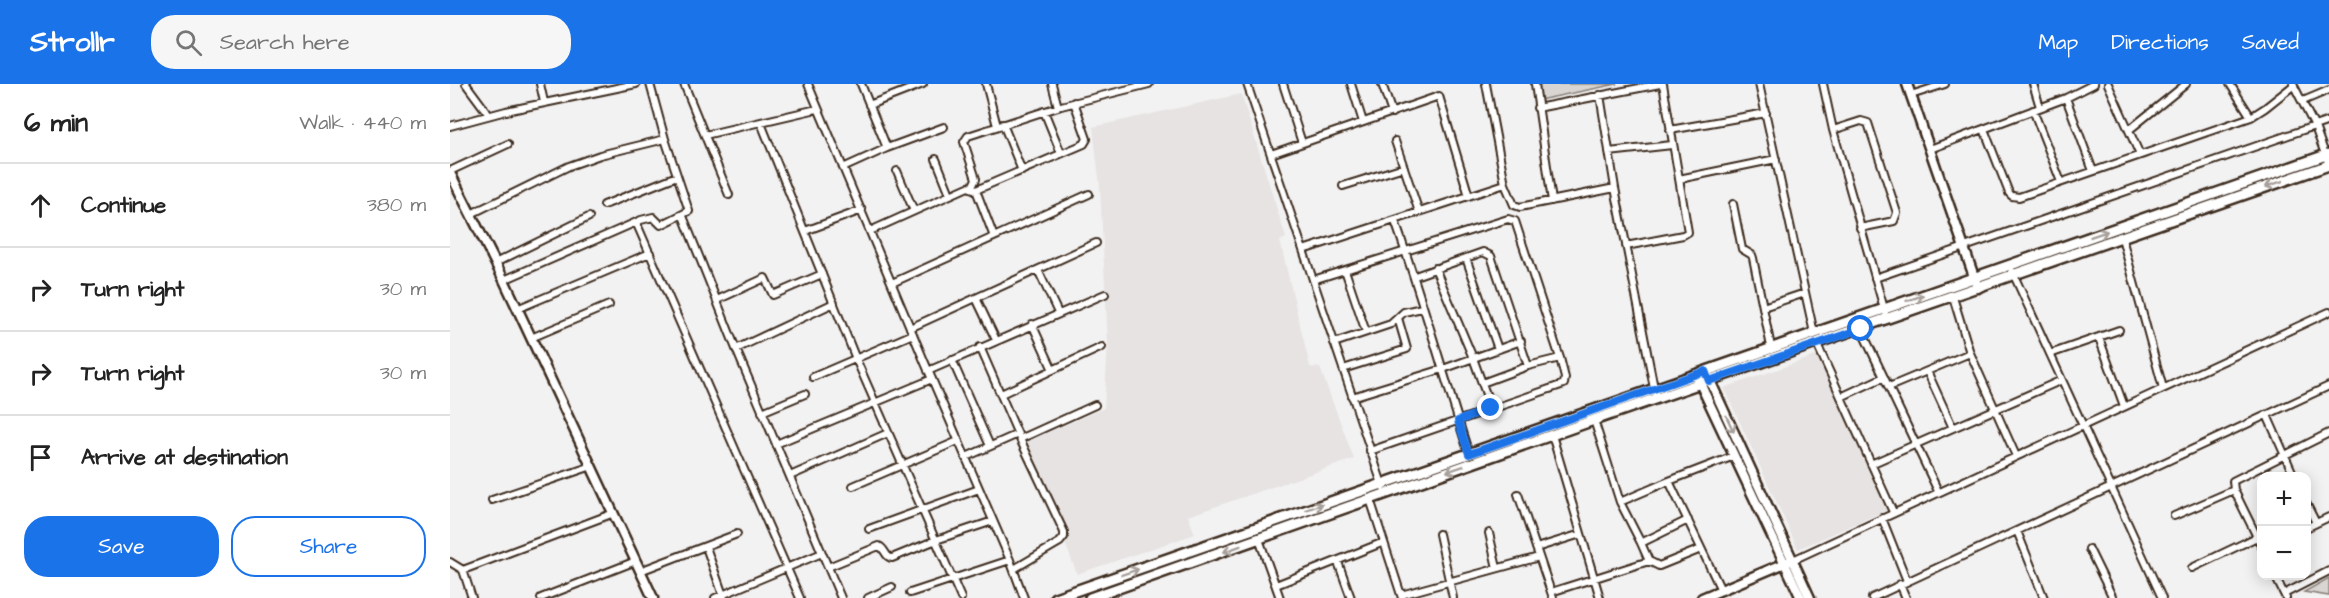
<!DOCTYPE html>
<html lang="en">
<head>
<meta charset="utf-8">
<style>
  :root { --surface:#fff; --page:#f6f6f6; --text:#222; --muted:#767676; --line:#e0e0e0; --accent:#1a73e8 }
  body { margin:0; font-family:"Architects Daughter",sans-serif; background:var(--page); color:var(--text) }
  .controls { position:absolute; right:18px; bottom:18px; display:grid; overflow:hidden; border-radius:12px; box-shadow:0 3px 15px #0003 }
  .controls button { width:54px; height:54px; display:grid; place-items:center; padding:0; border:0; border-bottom:2px solid var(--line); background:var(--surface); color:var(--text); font:30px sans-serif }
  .stop { position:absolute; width:18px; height:18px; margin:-14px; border:4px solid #1a73e8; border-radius:50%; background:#fff }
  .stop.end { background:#1a73e8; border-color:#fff; box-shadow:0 2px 6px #0008 }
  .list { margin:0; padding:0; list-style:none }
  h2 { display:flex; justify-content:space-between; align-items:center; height:78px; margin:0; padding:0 24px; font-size:26px }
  h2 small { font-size:20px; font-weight:400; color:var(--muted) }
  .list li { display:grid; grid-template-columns:39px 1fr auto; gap:18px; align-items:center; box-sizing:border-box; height:84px; padding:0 24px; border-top:2px solid var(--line) }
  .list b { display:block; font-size:22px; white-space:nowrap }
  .list em { font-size:20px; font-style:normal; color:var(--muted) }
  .actions { display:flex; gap:12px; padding:18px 24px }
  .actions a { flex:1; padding:14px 0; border:2px solid var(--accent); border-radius:24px; text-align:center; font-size:21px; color:var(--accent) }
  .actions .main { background:var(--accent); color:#fff }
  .icon { flex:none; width:33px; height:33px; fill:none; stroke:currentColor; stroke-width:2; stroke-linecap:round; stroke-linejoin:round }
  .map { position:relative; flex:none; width:1879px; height:514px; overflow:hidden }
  header { display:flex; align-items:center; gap:36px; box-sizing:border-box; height:84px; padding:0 30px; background:var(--accent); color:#fff }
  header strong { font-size:28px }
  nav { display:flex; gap:33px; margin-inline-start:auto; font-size:21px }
  .search { width:420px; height:54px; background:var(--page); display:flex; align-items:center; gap:15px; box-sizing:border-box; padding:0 21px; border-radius:24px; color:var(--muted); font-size:22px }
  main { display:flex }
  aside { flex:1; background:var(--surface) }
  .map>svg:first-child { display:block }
</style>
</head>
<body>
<header>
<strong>Strollr</strong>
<div class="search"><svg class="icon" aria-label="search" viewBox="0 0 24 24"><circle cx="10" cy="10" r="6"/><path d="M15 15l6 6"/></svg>Search here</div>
<nav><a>Map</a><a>Directions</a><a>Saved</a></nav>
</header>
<main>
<aside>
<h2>6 min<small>Walk · 440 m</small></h2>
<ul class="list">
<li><svg class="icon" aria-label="ahead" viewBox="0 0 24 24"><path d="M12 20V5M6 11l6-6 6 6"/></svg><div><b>Continue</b></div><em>380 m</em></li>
<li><svg class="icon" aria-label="right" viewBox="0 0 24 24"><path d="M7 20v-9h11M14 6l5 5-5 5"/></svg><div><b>Turn right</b></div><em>30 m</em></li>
<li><svg class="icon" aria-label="right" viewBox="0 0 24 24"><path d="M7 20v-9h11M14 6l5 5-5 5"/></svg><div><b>Turn right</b></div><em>30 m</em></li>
<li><svg class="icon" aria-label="arrive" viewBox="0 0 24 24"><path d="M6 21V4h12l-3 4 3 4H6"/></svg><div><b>Arrive at destination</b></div></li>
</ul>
<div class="actions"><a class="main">Save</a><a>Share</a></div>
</aside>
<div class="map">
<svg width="1879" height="514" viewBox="0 0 1879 514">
  <rect width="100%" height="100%" fill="#f3f2f2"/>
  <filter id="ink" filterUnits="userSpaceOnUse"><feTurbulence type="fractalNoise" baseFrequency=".0167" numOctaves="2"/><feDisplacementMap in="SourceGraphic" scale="12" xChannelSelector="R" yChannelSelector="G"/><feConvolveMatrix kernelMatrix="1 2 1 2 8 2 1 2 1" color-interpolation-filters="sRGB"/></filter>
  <g filter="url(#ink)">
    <path fill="#e6e3e2" d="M791 10 836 154 830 157 860 283 870 284 904 375 738 432 745 450 627 490 576 358 654 324 658 260 650 103 643 43Z
      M1368 271 1439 425 1348 465 1274 304Z"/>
    <path fill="#d8d5d2" stroke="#8a8078" stroke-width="1.5" d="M1088 0H1167L1089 16Z
      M1879 494V512L1854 508Z"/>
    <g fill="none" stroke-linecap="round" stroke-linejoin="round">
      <g stroke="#3b2a1e" stroke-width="10">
        <path id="street" d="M16 0 39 31
          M90 0 94 18
          M234 0 279 111
          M358 0 475 279 560 476 574 514
          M411 0 437 64
          M536 0 547 42
          M602 0 608 23
          M797 0 933 403
          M833 0 852 59
          M901 0 913 38
          M932 0 942 29
          M1036 0 1055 100 1064 121 1070 123 1165 104
          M1085 0 1102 117
          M1309 0 1364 249
          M1373 0 1383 46 1435 228
          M1583 0 1590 23
          M1658 0 1690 71
          M1780 0 1801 33
          M1843 0 1865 43 1879 81
          M1150 11 1165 104 1205 309
          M1461 11 1495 0
          M1616 14 1643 87
          M1853 17 1879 6
          M419 21 473 0
          M1087 24 1210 0
          M1583 26 1611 98
          M594 27 611 69
          M311 39 406 275 511 514
          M553 40 572 87
          M0 42 56 27 186 0
          M1534 45 1559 109 1562 112 1569 113 1801 33 1815 24 1844 1
          M1220 46 1316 29
          M1383 46 1411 37 1418 39 1447 129 1444 137 1410 144
          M1679 46 1736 0
          M255 51 367 25
          M945 57 969 128
          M1480 65 1616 14 1644 0
          M1159 68 1222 61
          M821 70 989 12 1019 112
          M486 75 500 110
          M393 84 437 64 494 43
          M0 87 58 60
          M447 87 464 127
          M1229 95 1326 75
          M893 102 954 83
          M522 103 526 95 514 58 518 52 611 22 699 0
          M526 106 544 153
          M1283 120 1292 165 1302 171 1303 174 1321 263
          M154 121 227 92
          M21 130 119 82 150 71 215 55
          M233 132 286 265 391 514
          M945 137C972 214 994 292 1019 370
          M186 138 350 514
          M355 147 412 126
          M420 147 518 103 526 106 634 60 637 55 624 18
          M1672 154 1713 304
          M1176 162 1233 151 1238 148 1213 0
          M853 166 1055 100
          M1016 174 1048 265
          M45 179 139 133
          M985 184 1023 274 1041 324
          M588 186 608 229
          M895 186 916 248
          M1562 187 1712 514
          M965 192 1033 168 1041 172 1078 282
          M1425 194 1879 37
          M54 196 191 136 203 133 211 141 239 127 215 55 200 0
          M863 196 1058 135 1065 137 1110 274 1115 294 1114 300 920 367
          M442 199 639 110
          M1503 213 1520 269 1566 372
          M526 214 546 256
          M267 216 315 194 323 211 372 190
          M1313 223 1355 209
          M67 225 200 169
          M582 240 603 286
          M460 244 646 159
          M1411 245 1488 407
          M81 254 159 221
          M1649 254 1674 322
          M884 259 941 240 954 228 972 224
          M1367 260 1443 428
          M530 263 570 355 614 448V453L610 458 564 485
          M286 265 384 219
          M1600 270 1669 246
          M502 276 540 362
          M893 285 957 265 948 234
          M478 287 655 210
          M1477 287 1503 344
          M363 293 463 250
          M1032 299 1078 282 1110 274
          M1439 303 1520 269
          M551 310 652 263
          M902 313 993 285 1071 257
          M1391 313 1434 293
          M312 328 355 310
          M1817 331 1844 392
          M1144 336 1170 418 1191 459
          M1102 351 1150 514
          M570 355 645 321
          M326 360 482 295
          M516 373 568 350
          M1421 380 1612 296
          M340 392 438 349
          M1219 397 1271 506
          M403 402 508 357
          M1068 410 1103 514
          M920 415 952 514
          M42 416 142 382
          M1170 418 1219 397 1284 372
          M1856 419 1866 439
          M1724 432 1784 406
          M1432 434 1457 497
          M1238 436 1191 459 1199 477 1209 482 1251 465
          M1856 444 1879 433
          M419 445 529 405
          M1567 447 1594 514
          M1039 449 1047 484
          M989 450 1003 514
          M809 455 830 514
          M256 463 274 514
          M1812 463 1784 406 1783 397 1879 349
          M1086 464 1131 450
          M1639 465 1663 514
          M1343 476 1879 228
          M0 478 13 486 22 514
          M888 478 901 514
          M378 483 429 462C436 465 435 474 442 474L486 456 543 437
          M1742 484 1807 453
          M13 486 164 429
          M190 487 287 450
          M1825 492 1836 514
          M1450 500 1456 514
          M826 501 934 458
          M1101 508 1199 477
          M460 509 560 476
          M1834 510 1879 487
          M951 511 1089 473
          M91 514 186 477
          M265 514 372 469
          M418 514 442 503
          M1422 514 1879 302"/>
      </g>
      <g stroke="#3b2a1e" stroke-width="13">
        <path id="secondary" d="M1457 0 1528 204
          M0 89 54 196 203 514
          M1257 290 1360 514
          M1248 295 1351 514
          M1252 514 1340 477"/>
      </g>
      <g stroke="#3b2a1e" stroke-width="14">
        <path id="primary" d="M605 514 1879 70
          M640 514 1144 336 1879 81"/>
      </g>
      <use href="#street" stroke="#fff" stroke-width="6"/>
      <use href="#secondary" stroke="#fff" stroke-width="8"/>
      <use href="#primary" stroke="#fff" stroke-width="9"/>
    </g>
    <defs><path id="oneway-shaft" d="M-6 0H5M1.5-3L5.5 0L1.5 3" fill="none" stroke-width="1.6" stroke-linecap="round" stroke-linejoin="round" transform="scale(1.5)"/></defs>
    <g stroke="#a79f9a">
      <use href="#oneway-shaft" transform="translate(1824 100) rotate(161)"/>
      <use href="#oneway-shaft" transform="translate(1649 150) rotate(-19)"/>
      <use href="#oneway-shaft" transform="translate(1465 214) rotate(-19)"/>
      <use href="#oneway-shaft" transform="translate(1280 340) rotate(65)"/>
      <use href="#oneway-shaft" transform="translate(1005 385) rotate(161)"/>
      <use href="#oneway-shaft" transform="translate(864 423) rotate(-19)"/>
      <use href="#oneway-shaft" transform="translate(782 465) rotate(160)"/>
      <use href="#oneway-shaft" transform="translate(680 488) rotate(-19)"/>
    </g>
  </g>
  <g fill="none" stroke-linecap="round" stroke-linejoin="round" filter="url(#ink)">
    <path stroke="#1a73e8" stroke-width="8" d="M1041 324 1008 337 1019 370 1255 287 1259 297 1411 245"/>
  </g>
</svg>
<div class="controls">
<button>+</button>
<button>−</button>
</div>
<div class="stop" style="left:1411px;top:245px"></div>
<div class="stop end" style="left:1041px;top:324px"></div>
</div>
</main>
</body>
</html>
